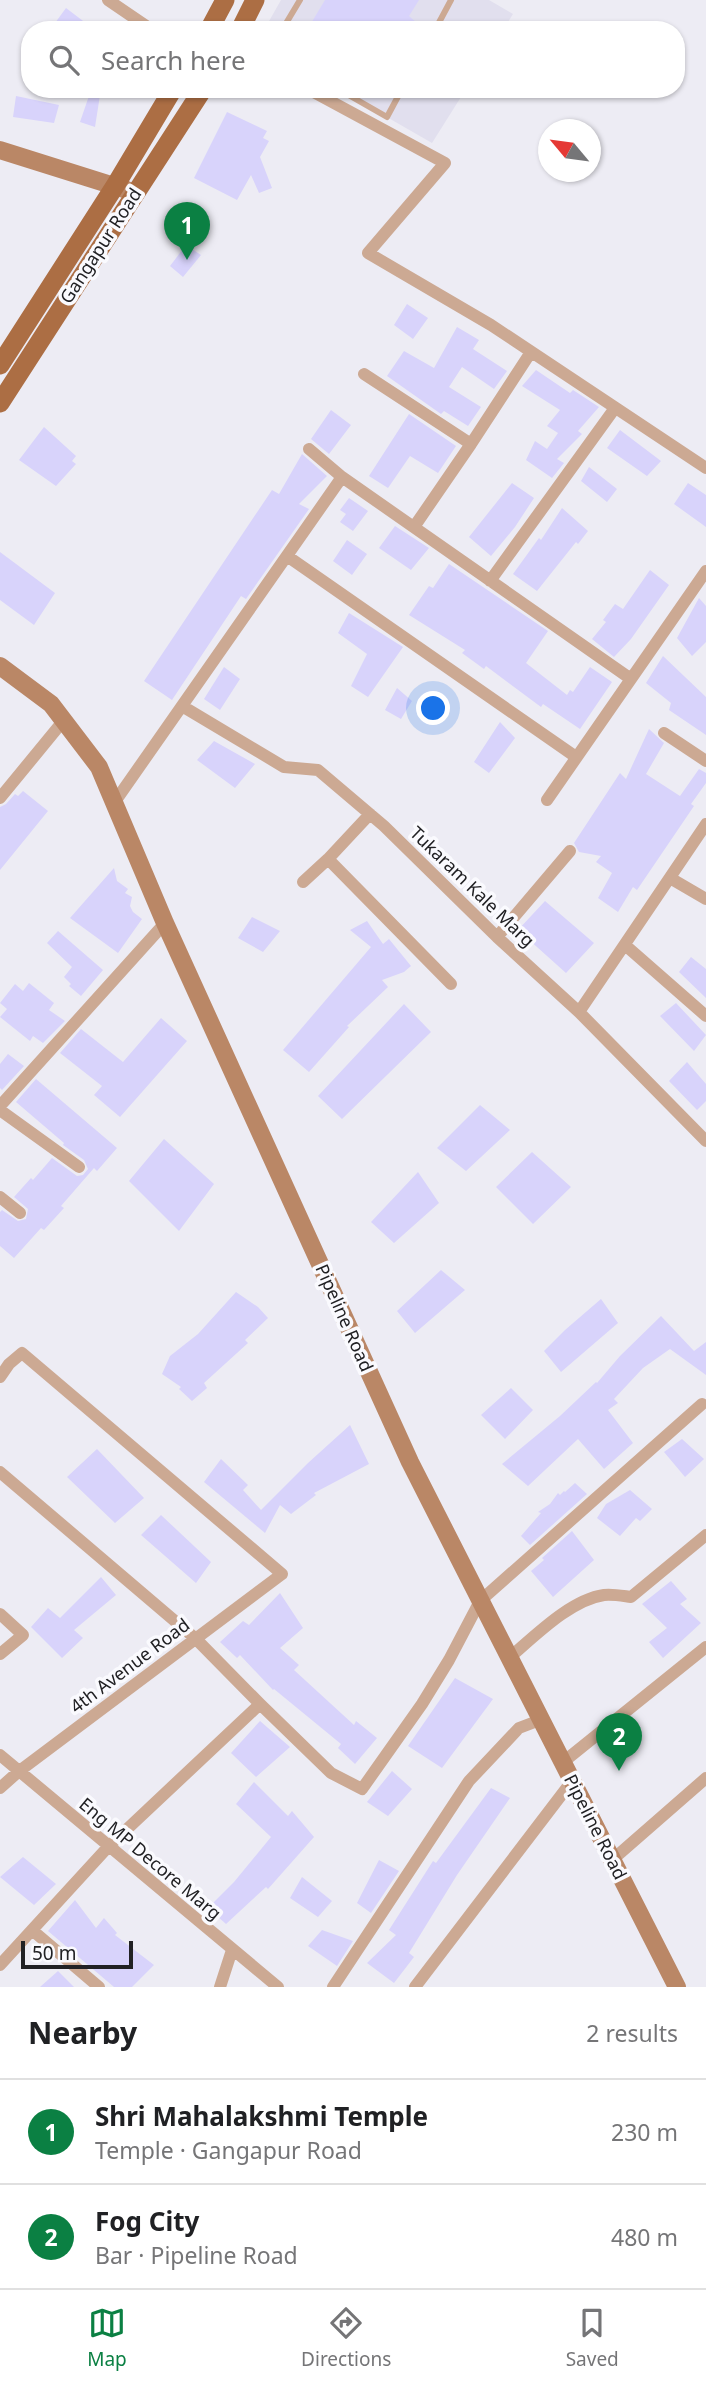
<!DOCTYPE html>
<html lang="en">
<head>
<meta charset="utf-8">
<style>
  :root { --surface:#fff; --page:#f2f2f2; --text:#202124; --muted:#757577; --line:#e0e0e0; --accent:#0b8043 }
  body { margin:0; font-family:"Noto Sans",sans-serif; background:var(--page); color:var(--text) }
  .compass { position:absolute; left:538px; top:119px; width:63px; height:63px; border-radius:50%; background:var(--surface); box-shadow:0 2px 5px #0004; rotate:299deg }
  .scale { position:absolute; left:21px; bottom:18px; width:112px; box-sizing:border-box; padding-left:7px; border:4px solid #212124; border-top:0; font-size:19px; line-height:24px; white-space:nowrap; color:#212124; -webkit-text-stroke:5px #fafafe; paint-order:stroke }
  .you { position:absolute; left:434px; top:709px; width:24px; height:24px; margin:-18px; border:5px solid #fff; border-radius:50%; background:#1a73e8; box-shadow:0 0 0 10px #1a73e833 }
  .badge { display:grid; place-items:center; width:46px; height:46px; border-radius:50%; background:var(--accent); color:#fff; font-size:23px; font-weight:700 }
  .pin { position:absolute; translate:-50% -58px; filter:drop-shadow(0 2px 4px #0008) }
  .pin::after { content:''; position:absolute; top:37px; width:24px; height:21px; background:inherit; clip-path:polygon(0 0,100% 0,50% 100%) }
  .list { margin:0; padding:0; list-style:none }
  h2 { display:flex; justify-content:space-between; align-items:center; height:91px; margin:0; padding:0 28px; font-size:30px }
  h2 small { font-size:23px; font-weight:400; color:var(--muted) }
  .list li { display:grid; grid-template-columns:46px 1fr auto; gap:21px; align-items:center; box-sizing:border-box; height:105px; padding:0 28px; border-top:2px solid var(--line) }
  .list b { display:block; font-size:26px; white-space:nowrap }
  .list p { margin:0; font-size:23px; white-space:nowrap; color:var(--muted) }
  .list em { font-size:23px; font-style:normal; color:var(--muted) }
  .icon { flex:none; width:38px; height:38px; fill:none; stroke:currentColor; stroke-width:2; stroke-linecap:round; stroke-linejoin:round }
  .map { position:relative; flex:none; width:706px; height:1987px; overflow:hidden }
  .search { position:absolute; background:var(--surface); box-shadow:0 2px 5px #0004; left:21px; right:21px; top:21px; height:77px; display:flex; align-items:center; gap:18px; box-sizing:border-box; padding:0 24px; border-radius:28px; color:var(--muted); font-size:26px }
  .sheet { height:301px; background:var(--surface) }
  nav { display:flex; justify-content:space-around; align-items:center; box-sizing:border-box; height:98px; border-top:2px solid var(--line); background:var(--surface); font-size:19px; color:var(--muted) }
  nav a { display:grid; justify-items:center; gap:4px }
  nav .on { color:var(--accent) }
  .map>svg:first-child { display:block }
</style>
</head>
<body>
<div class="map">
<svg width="706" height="1987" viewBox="0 0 706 1987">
  <rect width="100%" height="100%" fill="#edecf4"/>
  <path fill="#e1dfee" d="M281 0H489L513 14 503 30H264Z
    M338 89H466L432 143Z"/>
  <path fill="#d8d3fb" d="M325 0H419L409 16 425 30H307Z
    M66 8 95 30H64L55 23Z
    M91 90 100 95 95 127 80 122Z
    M16 96 59 105 54 123 13 117Z
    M227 112 267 131 263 138 269 141 260 157 272 188 259 193 251 175 237 200 194 178Z
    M186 245 201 255 183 277 170 266Z
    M407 304 428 318 413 339 394 325Z
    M457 327 479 340 473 349 507 371 494 389 462 367 449 387 481 407 468 426 444 411 441 414 387 376 404 351 434 368Z
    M536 370 570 393 573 390 599 407 578 431 582 434 557 459 564 463 552 478 526 460 535 441 547 449 558 433 547 426 560 410 522 386Z
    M331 410 351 425 329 454 311 439Z
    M409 414 456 446 438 473 410 456 388 488 369 476Z
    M44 427 76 456 72 461 76 464 56 486 19 460Z
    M620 430 661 461 647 476 607 448Z
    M302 454 327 476 299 504 309 509 246 599 241 596 172 700 144 681 272 490 279 494Z
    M589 467 617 489 607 502 581 481Z
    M512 483 534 498 515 527 491 556 469 537Z
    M688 483 706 495V527L674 504Z
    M349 498 368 511 353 531 340 522 346 514 340 510Z
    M562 508 588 531 578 544 576 542 537 591 513 574 539 538 541 540Z
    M395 526 429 548 411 570 379 548Z
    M347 540 367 554 352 575 333 561Z
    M0 552 55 593 34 625 0 600Z
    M449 564 548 631 526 663 567 695 570 690 573 692 590 667 612 682 580 729 543 704 541 707 486 666 484 669 462 653 465 650 409 615 429 586 433 588Z
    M650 570 669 585 631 639 614 657 592 639 606 622 603 620 615 604 623 609Z
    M699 598 706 606V642L692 656 677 638Z
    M349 613 403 647 368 697 351 686 367 654 338 633Z
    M663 656 706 697V735L669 710 671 703 646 683Z
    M224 667 240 679 220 710 204 699Z
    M397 688 412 701 401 719 385 710Z
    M500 722 515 738 489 773 474 762Z
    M649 729 664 743 646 774 680 796 699 769 706 773V783L691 804 694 806 637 890 633 887 618 912 598 898 612 873 596 862 601 856 579 852 574 843 620 773 626 779Z
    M214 741 255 764 235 788 197 760Z
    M23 791 48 811 0 870V807L6 804 15 794 18 796Z
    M114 868 117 881 128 889 125 893 132 897 130 906 133 912 142 919 118 953 70 918Z
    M545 901 594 943 566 973 518 930Z
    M252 917 280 931 263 952 238 938Z
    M367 921 383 944 389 939 411 966 404 972 382 980 388 987 347 1026 349 1027 309 1072 283 1050 371 947 350 930Z
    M58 931 103 970 81 996 69 986 71 984 64 977 72 967 47 943Z
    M691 957 706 969V998L679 972Z
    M29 983 54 1003 49 1010 65 1021 43 1043 33 1036 30 1041 0 1017 7 1009 0 1003 15 984 23 991Z
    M676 1003 706 1035 694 1051 660 1016Z
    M404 1004 431 1032 342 1119 318 1096Z
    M161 1018 187 1041 120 1117 94 1095 102 1086 60 1053 81 1029 123 1062Z
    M8 1054 24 1066 2 1090 0 1088V1064Z
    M687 1062 706 1084V1101L697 1110 669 1081Z
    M36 1079 117 1148 97 1171 94 1168 61 1206 64 1208 44 1230 41 1228 14 1258 0 1246V1212L2 1210 18 1221 26 1219 28 1209 14 1197 31 1178 33 1180 52 1158 77 1176 83 1175 88 1169 84 1160 63 1145 64 1143 16 1102Z
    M480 1105 510 1130 466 1171 437 1148Z
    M164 1139 214 1184 179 1231 129 1181Z
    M532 1152 571 1187 533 1224 496 1187Z
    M418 1172 439 1203 394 1243 371 1222Z
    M441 1270 465 1290 415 1333 397 1311Z
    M236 1292 258 1307 268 1318 245 1340 248 1343 204 1383 207 1388 192 1401 179 1389 181 1387 162 1374 170 1356 198 1334Z
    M601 1299 618 1323 561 1372 544 1351 565 1330Z
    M661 1316 694 1351 706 1342V1375L670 1349 643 1368 614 1399 618 1403 608 1410 633 1443 604 1469 578 1439 528 1486 502 1464 560 1416 596 1382 597 1383 620 1356Z
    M511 1388 533 1410 505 1439 481 1415Z
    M350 1425 369 1464 314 1493 316 1495 291 1514 280 1505 265 1533 204 1482 221 1459 248 1485 243 1490 261 1510 308 1463Z
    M682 1439 704 1459 685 1477 664 1452Z
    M97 1449 144 1498 115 1523 67 1477Z
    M575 1483 587 1494 530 1545 521 1536 541 1513 538 1512 550 1504 558 1493 560 1495 564 1491 565 1492Z
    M630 1490 652 1509 640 1521 636 1518 620 1536 597 1518 606 1504Z
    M161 1515 211 1562 196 1583 141 1535Z
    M572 1531 594 1560 553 1597 531 1571 544 1560 542 1558Z
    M101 1577 116 1595 74 1630 83 1638 62 1658 31 1627 48 1608 60 1618Z
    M671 1581 687 1599 680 1604 701 1623 663 1658 649 1642 667 1628 642 1604Z
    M280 1593 303 1628 280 1648 299 1665 294 1670 354 1725 356 1721 377 1738 355 1764 338 1748 341 1744 274 1689 273 1690 240 1655 237 1658 220 1642 243 1621 249 1625Z
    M455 1678 493 1699 442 1768 408 1746Z
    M260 1721 290 1747 256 1777 231 1753Z
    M392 1771 412 1789 388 1816 367 1802Z
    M254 1782 288 1816 292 1811 314 1837 268 1889 266 1887 226 1924 208 1908 234 1882 271 1837 236 1804Z
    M491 1788 510 1798 457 1875 409 1953 414 1957 394 1983 367 1963 396 1935 389 1930 433 1861 436 1863Z
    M23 1857 56 1884 34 1905 0 1877Z
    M379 1860 399 1871 371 1913 357 1903Z
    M302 1877 332 1901 318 1917 290 1898Z
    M75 1900 96 1928 104 1918 117 1933 115 1935 154 1965 132 1987H114L48 1931Z
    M322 1930 353 1941 337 1966 308 1946Z
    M58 1971 74 1987H40Z"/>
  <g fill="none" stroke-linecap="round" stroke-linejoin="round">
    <path stroke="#cca993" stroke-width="6" d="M247 20 262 30
      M282 30 300 0
      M435 30 451 0
      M338 89 387 117 402 89"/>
    <path stroke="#cca993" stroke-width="12" d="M108 0 152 30
      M308 89 445 163 368 253 491 325 706 468
      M364 374 471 444 531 352
      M309 449 342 477 631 679
      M414 527 471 444
      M287 556 576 757
      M490 581 615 408
      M182 706 284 767 318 770 384 826 497 937 579 1012 706 1141
      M664 733 706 761
      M0 798 64 720
      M547 800 706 571
      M114 803 342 477
      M370 814 328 859 451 984
      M670 878 706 899
      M303 882 328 859
      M497 937 570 851
      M625 945 706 1016
      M579 1012 706 824
      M0 1106 165 923
      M0 1110 79 1167
      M0 1197 20 1213
      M0 1377 9 1364 22 1353 282 1574 18 1772 0 1788
      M0 1472 196 1639 260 1704 331 1773 362 1789 422 1704 449 1660 480 1601 702 1404
      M0 1614 23 1635 0 1654
      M509 1658C535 1636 570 1600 604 1595 613 1594 623 1596 631 1597L706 1535
      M0 1755 278 1987
      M562 1763 706 1647
      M611 1861 706 1778
      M32 1930 99 1987
      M0 1965 108 1847 260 1704
      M220 1987 232 1950
      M333 1987 469 1781 519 1728 540 1720
      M415 1987 572 1781"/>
    <path stroke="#ba8766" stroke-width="18" d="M0 150 127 190
      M0 666 51 704 99 767 165 923 410 1462 677 1987"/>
    <path stroke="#ac6e44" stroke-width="19" d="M209 30 225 0
      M240 30 255 0
      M0 365 115 186 173 89
      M0 403 203 89"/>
  </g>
  <g text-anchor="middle" stroke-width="7" stroke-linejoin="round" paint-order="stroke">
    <g font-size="18" fill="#212124" stroke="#fafafe">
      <text transform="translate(101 246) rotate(-57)" y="6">Gangapur Road</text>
      <text transform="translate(472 887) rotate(44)" y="6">Tukaram Kale Marg</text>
      <text transform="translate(344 1318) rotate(66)" y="6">Pipeline Road</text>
      <text transform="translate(130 1666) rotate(-37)" y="6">4th Avenue Road</text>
      <text transform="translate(595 1827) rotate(63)" y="6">Pipeline Road</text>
      <text transform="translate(150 1859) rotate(40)" y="6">Eng MP Decore Marg</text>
    </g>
  </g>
</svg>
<svg class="compass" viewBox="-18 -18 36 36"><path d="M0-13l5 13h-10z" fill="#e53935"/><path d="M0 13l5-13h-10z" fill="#757577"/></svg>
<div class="scale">50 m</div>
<div class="you"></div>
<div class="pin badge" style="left:187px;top:260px">1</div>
<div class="pin badge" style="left:619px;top:1771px">2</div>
<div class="search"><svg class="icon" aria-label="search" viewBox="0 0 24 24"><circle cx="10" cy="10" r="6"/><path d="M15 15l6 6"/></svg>Search here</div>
</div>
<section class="sheet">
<h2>Nearby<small>2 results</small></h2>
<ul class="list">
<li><span class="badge">1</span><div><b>Shri Mahalakshmi Temple</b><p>Temple · Gangapur Road</p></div><em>230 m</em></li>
<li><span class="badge">2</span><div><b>Fog City</b><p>Bar · Pipeline Road</p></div><em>480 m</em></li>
</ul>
</section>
<nav>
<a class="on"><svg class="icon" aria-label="map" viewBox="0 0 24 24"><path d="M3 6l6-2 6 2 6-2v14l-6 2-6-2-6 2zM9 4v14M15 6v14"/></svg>Map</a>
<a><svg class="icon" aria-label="directions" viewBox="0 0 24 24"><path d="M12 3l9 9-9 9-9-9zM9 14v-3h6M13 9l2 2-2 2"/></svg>Directions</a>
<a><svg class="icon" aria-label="saved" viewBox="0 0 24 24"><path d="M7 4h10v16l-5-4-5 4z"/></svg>Saved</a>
</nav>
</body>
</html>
